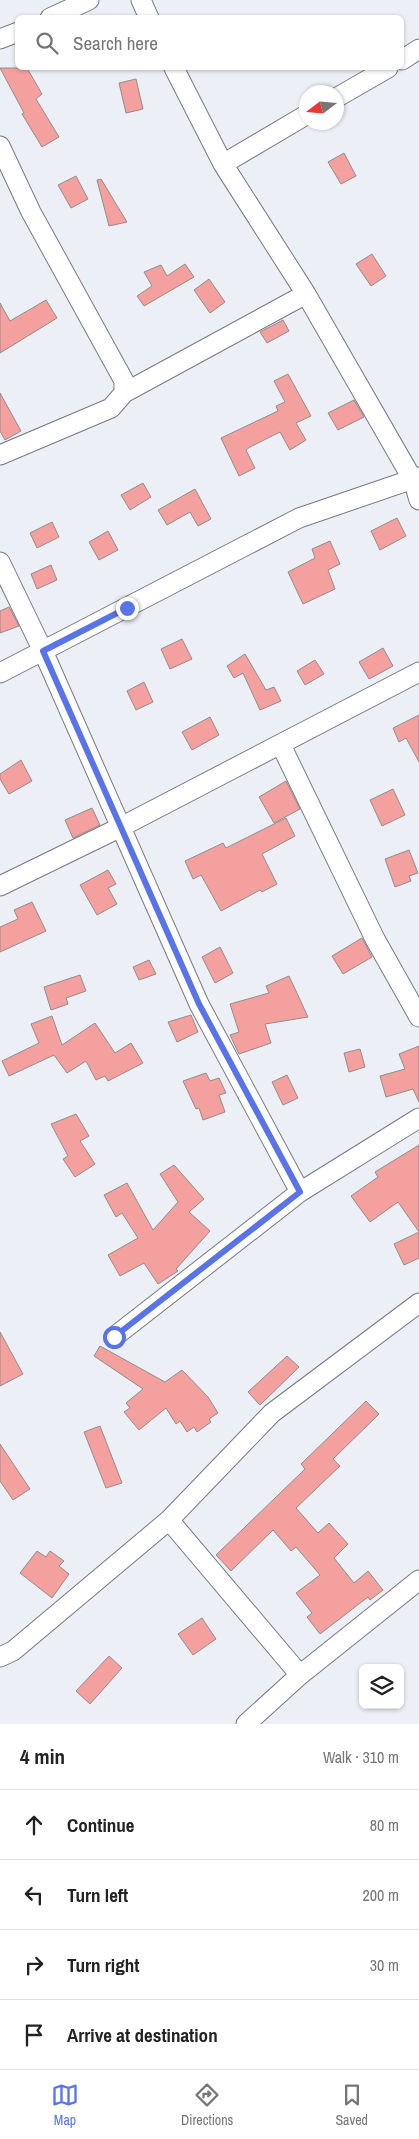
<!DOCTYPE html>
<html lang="en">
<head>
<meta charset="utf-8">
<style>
  :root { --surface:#fff; --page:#f2f2f2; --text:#222; --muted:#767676; --line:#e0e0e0; --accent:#5973e9 }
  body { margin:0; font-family:"Archivo Narrow",sans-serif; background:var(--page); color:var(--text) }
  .controls { position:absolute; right:15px; bottom:15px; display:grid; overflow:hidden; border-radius:8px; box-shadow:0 1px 4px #0004 }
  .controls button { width:45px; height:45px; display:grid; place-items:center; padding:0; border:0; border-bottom:1px solid var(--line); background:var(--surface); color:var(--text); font:25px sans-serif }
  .compass { position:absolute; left:299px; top:85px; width:45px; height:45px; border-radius:50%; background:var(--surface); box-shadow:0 1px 4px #0004; rotate:254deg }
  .stop { position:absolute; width:15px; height:15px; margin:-11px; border:4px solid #5973e9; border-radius:50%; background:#fff }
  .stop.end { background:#5973e9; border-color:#fff; box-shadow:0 1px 5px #0008 }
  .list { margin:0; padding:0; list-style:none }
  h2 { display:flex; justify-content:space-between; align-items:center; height:65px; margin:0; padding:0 20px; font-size:21px }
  h2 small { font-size:16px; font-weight:400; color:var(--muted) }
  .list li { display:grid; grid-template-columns:32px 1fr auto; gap:15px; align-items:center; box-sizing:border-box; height:70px; padding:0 20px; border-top:1px solid var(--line) }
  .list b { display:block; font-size:19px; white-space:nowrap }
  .list em { font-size:16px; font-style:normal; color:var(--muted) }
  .icon { flex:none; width:28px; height:28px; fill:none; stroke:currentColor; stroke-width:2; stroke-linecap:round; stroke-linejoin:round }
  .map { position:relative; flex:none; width:419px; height:1724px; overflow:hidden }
  .search { position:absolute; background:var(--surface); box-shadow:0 1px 4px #0004; left:15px; right:15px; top:15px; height:55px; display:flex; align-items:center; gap:12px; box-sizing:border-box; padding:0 18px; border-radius:8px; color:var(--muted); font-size:19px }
  .sheet { height:345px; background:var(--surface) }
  nav { display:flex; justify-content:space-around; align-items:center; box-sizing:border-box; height:70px; border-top:1px solid var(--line); background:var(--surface); font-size:14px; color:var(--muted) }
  nav a { display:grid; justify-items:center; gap:2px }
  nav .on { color:var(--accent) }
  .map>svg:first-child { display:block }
</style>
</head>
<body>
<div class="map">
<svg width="419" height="1724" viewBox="0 0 419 1724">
  <rect width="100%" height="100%" fill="#ecf0f6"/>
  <path fill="#f4a09e" stroke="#938c8c" d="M0 68H27L42 94 36 99 59 137 42 147 22 114 24 113Z
    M136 79 143 109 126 113 119 83Z
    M344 153 356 176 341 184 328 162Z
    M76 176 88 199 71 208 58 185Z
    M101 179 127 222 109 226 97 180Z
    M372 254 386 276 371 286 356 264Z
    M185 264 194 277 144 306 137 296 152 286 144 272 161 265 167 276Z
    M209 279 225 302 210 313 194 290Z
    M46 300 57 318 0 353V303L10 321Z
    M283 320 289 331 267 343 260 332Z
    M288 374 311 416 296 423 306 440 290 450 280 432 250 447 246 450 255 468 239 476 221 438 278 411 276 406 285 402 274 381Z
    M0 393 21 431 5 440 0 431Z
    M354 400 364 417 338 430 328 413Z
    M143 483 151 497 130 510 121 495Z
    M195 489 211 519 198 526 190 512 167 525 158 510Z
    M397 518 406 536 380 550 371 531Z
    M52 522 59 537 37 548 30 533Z
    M108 531 118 550 99 560 89 542Z
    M330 541 340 564 328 570 335 589 303 604 288 572 315 558 312 549Z
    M51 565 57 580 37 589 31 574Z
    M9 607 19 626 0 633V611Z
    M182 639 192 659 170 669 161 649Z
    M383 648 393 666 369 679 359 662Z
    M245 654 266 690 274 687 281 701 260 710 243 673 234 678 227 666Z
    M315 660 324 674 305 685 297 671Z
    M144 682 153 702 136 710 127 691Z
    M419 715V762L406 738 399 742 393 728Z
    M210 717 219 735 192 750 182 732Z
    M21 760 32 781 9 794 0 779V774Z
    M286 781 300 809 274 823 259 797Z
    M393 789 405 815 382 826 370 800Z
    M92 808 100 825 73 838 65 820Z
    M286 818 295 836 262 854 277 884 262 892 260 890 221 911 201 875 193 879 185 861 223 843 226 848Z
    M409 850 418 873 409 876 411 881 395 887 385 859Z
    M108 870 116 884 108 888 117 904 97 915 80 885Z
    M32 902 46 931 0 952V927L18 919 14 910Z
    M362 938 372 957 343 974 332 956Z
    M220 947 233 973 215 983 202 957Z
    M149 960 156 974 139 980 133 967Z
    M80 975 86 991 66 998 68 1004 51 1010 44 987Z
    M289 976 308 1017 265 1024 271 1043 239 1054 230 1035 239 1032 230 1004 269 993 266 986Z
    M191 1015 198 1032 177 1042 168 1022Z
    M52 1016 62 1045 95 1023 115 1053 131 1043 143 1063 108 1081 105 1076 96 1080 86 1061 67 1073 54 1055 9 1076 2 1061 39 1043 31 1024Z
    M419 1046V1102L413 1089 386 1097 380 1076 405 1069 399 1054Z
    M360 1049 365 1067 349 1072 344 1053Z
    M206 1073 210 1081 219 1078 226 1093 219 1095 225 1112 203 1120 199 1108 196 1109 183 1081Z
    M287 1075 298 1098 283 1105 272 1082Z
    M76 1114 89 1136 80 1141 95 1164 75 1177 63 1159 68 1156 51 1124Z
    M419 1145V1232L398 1202 370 1222 351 1196 378 1177 375 1172Z
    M174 1165 204 1199 189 1212 210 1231 176 1269 178 1271 158 1284 144 1263 120 1276 108 1255 138 1238 122 1213 116 1217 104 1195 127 1183 153 1230 178 1202 160 1174Z
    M419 1232V1258L404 1265 394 1244Z
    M0 1332 23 1374 0 1386Z
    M100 1346 165 1382 182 1370 208 1397 218 1413 209 1419 211 1422 197 1432 194 1427 187 1432 180 1421 176 1424 166 1408 139 1430 124 1412 130 1408 126 1403 143 1389 94 1356Z
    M287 1356 299 1367 260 1405 248 1392Z
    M366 1401 379 1414 333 1459 340 1466 296 1508 318 1533 329 1523 348 1544 334 1558 354 1583 368 1571 383 1590 370 1600 368 1597 320 1634 307 1617 312 1613 296 1593 320 1575 296 1547 291 1551 273 1530 231 1571 216 1555 305 1469 301 1464Z
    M100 1426 122 1483 106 1488 84 1432Z
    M0 1444 30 1489 13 1500 0 1481Z
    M37 1551 46 1557 50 1551 64 1561 59 1566 69 1574 52 1598 20 1573Z
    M202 1618 216 1639 193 1655 178 1634Z
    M109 1656 122 1668 90 1704 76 1691Z"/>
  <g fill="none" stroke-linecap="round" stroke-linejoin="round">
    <g stroke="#777a7f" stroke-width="21">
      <path id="street" d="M141 0 149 18
        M50 18 89 0
        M0 39 18 32
        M402 60 419 49
        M174 68 223 164 306 294 413 480 419 500
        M336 98 388 68
        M0 146 31 212 124 381V393L111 408 0 455
        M223 164 306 115
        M124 393 306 294
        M0 562 43 651 199 1004 300 1192
        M0 673 299 518 419 477
        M281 745 375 939 419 1017
        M0 886 121 827 419 672
        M114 1337 300 1192 419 1118
        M169 1520 300 1675
        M0 1657 13 1651 169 1520 272 1413 419 1303
        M246 1724 300 1675 419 1580"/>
    </g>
    <use href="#street" stroke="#fff" stroke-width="19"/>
  </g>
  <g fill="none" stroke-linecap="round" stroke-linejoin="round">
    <path stroke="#5973e9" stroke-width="6" d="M114 1337 300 1192 199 1004 43 651 127 608"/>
  </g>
</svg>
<div class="controls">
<button><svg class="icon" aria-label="layers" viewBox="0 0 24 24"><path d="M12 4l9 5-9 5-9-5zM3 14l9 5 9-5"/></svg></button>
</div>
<svg class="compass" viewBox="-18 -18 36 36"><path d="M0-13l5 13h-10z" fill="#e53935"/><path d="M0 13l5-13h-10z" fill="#767676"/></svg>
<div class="stop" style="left:114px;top:1337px"></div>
<div class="stop end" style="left:127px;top:608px"></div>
<div class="search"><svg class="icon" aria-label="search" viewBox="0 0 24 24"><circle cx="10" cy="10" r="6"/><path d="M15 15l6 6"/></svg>Search here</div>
</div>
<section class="sheet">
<h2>4 min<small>Walk · 310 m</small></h2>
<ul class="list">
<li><svg class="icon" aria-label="ahead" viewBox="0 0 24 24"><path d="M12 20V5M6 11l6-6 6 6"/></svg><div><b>Continue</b></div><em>80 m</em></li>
<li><svg class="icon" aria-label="left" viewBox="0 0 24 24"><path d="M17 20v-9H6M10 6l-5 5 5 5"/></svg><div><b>Turn left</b></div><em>200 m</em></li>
<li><svg class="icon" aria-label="right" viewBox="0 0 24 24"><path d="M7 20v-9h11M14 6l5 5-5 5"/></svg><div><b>Turn right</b></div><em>30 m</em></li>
<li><svg class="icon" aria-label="arrive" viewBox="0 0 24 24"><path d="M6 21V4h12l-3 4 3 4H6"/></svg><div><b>Arrive at destination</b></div></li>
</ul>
</section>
<nav>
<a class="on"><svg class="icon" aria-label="map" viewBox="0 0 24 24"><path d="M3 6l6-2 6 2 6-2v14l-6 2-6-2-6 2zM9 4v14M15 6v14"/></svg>Map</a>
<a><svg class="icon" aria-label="directions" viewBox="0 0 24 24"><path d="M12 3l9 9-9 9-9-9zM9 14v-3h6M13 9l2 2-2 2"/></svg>Directions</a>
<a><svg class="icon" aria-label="saved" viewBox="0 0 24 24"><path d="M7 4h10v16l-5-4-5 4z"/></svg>Saved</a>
</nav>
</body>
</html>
